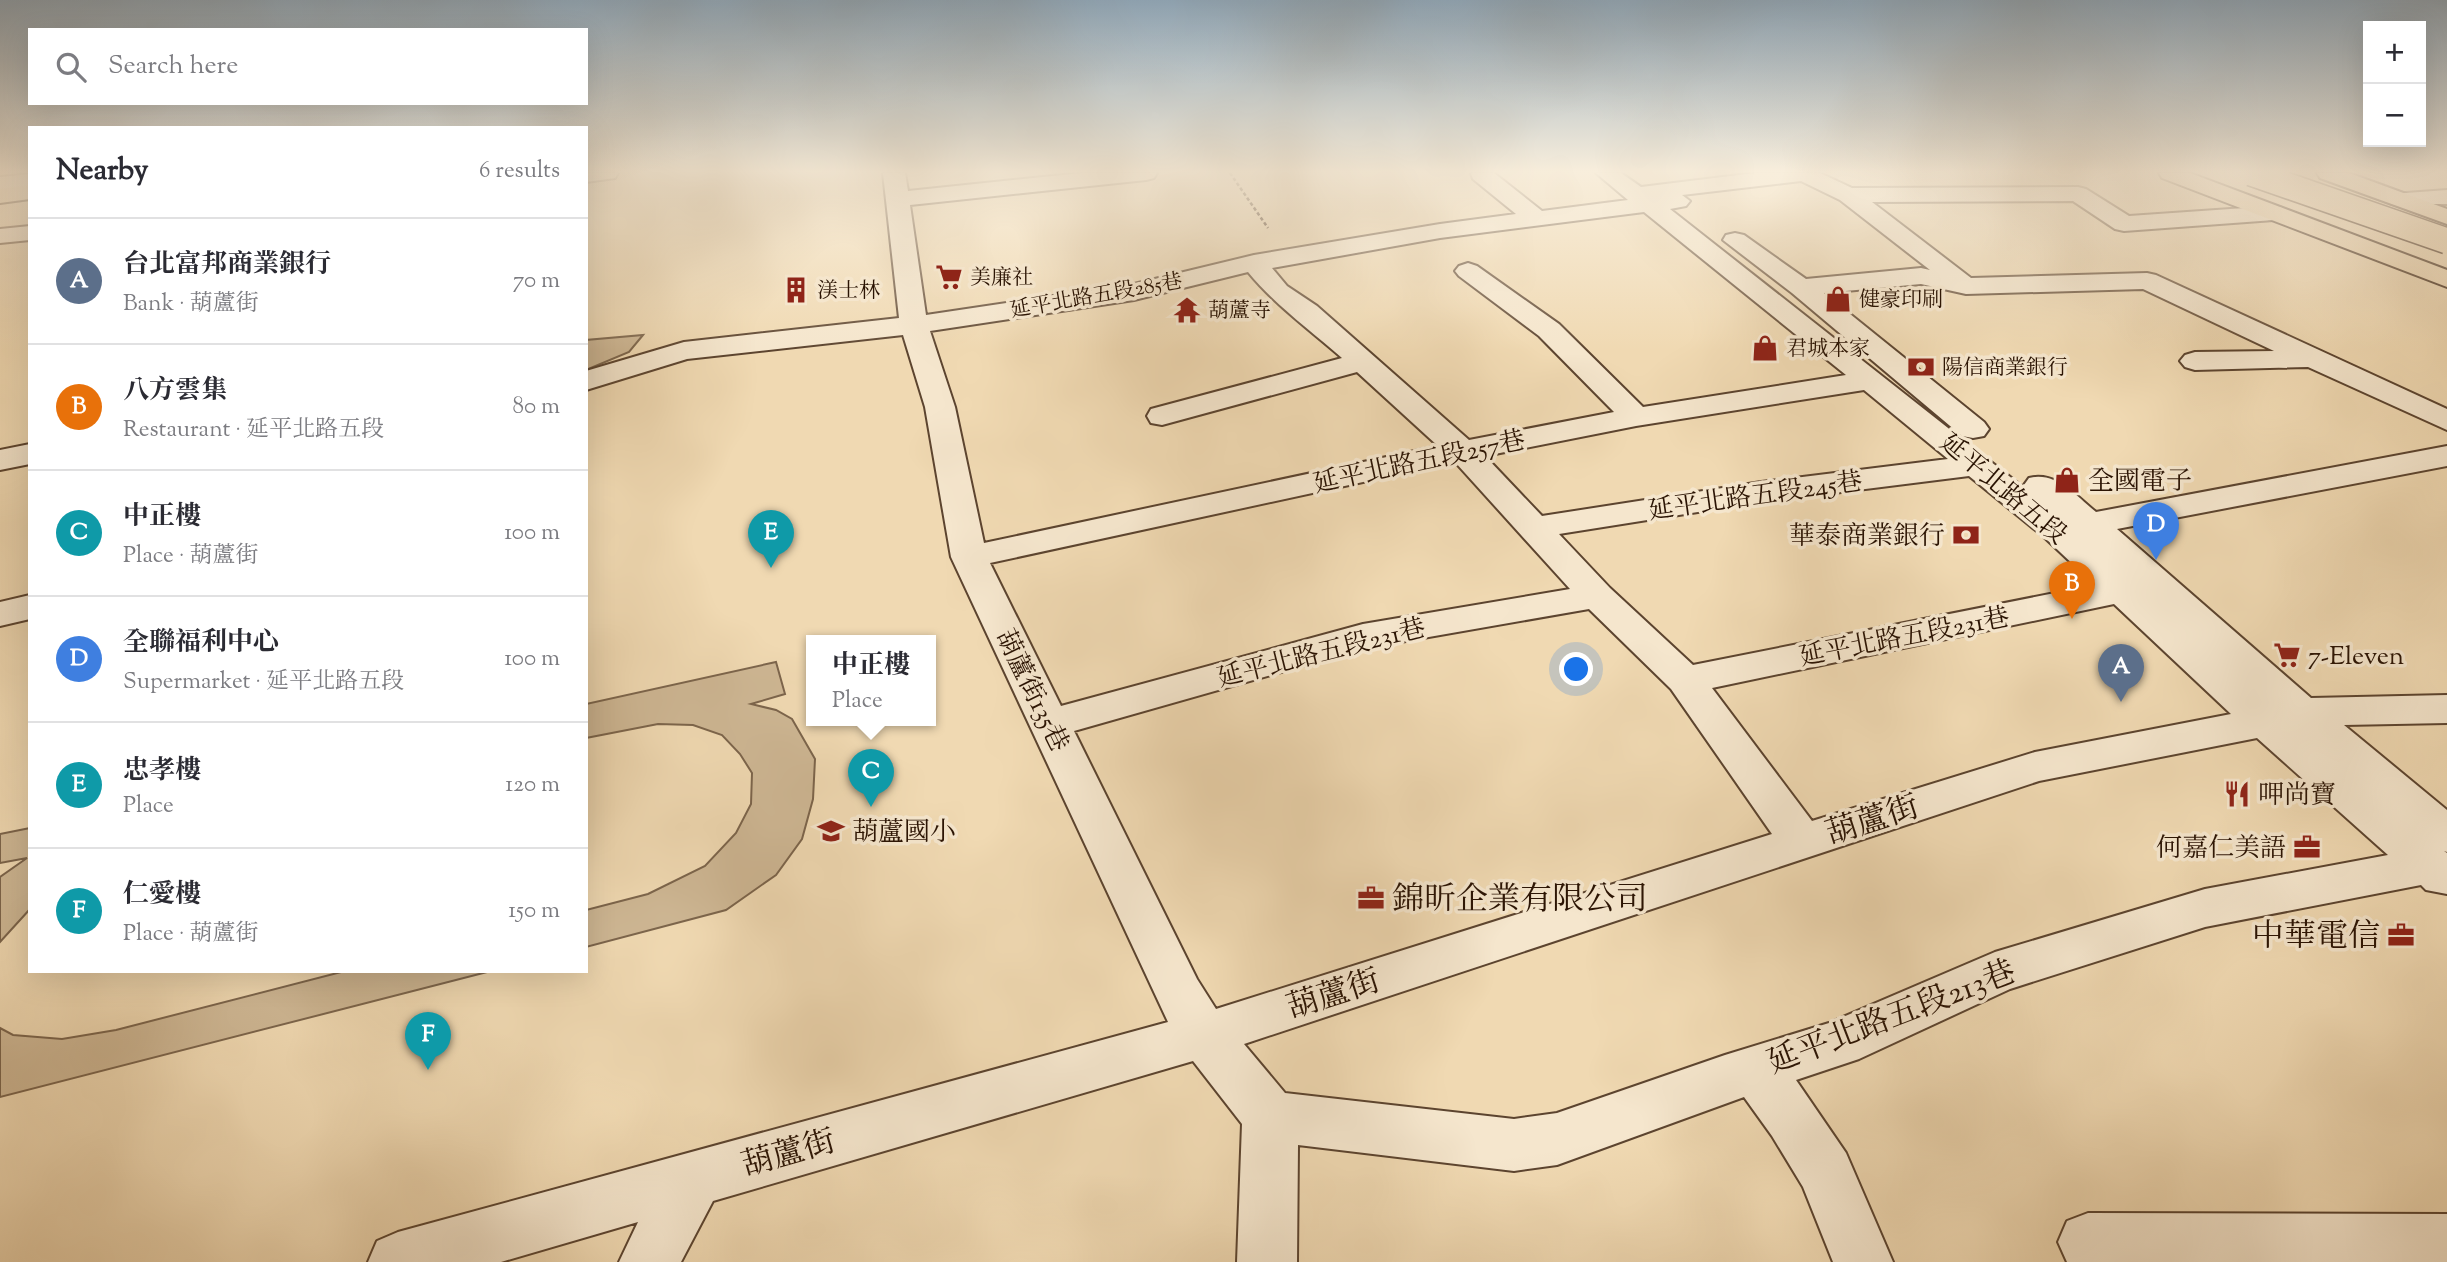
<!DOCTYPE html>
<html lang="en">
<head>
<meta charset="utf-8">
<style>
  :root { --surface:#fff; --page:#f2f2f3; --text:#2b2b33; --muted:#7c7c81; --line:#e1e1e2; --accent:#db2777 }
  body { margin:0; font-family:"Sorts Mill Goudy","Noto Serif TC",serif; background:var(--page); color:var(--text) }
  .controls { position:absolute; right:21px; top:21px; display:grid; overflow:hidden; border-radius:0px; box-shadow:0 7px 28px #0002 }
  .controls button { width:63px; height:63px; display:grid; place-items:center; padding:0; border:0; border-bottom:2px solid var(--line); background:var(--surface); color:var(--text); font:35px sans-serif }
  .you { position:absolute; left:1577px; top:670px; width:24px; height:24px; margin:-18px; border:5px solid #fff; border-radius:50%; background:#1a73e8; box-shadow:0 0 0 10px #1a73e833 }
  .badge { display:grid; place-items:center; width:46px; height:46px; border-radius:50%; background:var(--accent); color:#fff; font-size:23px; font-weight:700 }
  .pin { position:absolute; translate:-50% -58px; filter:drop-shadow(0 2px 4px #0008) }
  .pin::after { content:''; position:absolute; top:37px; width:24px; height:21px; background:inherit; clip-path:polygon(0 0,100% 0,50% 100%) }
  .popup { position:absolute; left:806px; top:635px; width:130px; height:91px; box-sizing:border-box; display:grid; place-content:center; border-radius:0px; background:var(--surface); filter:drop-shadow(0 2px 5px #0005); font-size:23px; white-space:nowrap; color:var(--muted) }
  .popup b { font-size:26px; color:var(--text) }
  .popup::after { content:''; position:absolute; left:50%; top:100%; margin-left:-14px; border:14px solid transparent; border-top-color:var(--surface) }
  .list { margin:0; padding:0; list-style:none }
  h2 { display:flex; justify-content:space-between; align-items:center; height:91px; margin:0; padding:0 28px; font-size:30px }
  h2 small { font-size:23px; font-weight:400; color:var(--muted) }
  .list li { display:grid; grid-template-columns:46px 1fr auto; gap:21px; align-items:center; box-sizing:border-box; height:126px; padding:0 28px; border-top:2px solid var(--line) }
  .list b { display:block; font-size:26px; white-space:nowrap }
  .list p { margin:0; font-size:23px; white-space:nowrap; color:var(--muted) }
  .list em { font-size:23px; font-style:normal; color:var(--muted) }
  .icon { flex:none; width:38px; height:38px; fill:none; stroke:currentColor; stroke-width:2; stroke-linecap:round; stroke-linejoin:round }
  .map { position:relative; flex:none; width:2447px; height:1262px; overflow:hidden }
  .search { position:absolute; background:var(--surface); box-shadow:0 7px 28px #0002; left:28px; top:28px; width:560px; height:77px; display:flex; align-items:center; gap:18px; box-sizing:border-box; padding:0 24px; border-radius:0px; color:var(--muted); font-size:26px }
  .panel { position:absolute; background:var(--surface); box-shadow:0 7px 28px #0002; left:28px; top:126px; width:560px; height:847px; border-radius:0px }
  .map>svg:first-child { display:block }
</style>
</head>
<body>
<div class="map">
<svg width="2447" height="1262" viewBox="0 0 2447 1262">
  <rect width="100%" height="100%" fill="#f0d9b2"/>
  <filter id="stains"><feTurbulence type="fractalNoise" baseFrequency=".00286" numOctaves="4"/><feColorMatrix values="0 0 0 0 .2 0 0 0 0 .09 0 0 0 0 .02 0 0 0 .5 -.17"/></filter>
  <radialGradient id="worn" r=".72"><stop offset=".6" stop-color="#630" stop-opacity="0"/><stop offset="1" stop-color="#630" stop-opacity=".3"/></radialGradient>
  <path fill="#ceb794" stroke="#7c654c" stroke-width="2" d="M643 335 629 352 586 370V340Z
    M776 662 785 694 751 704 776 710 792 719 815 759 813 799 802 839 776 875 726 910 586 947V910L648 894 705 866 736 833 751 804 752 773 740 754 722 735 693 725 658 724 586 738V704Z
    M30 828V909L0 942V877L27 858 0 863V834Z
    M345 971H491L0 1097V1028L13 1035 62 1039 116 1030Z"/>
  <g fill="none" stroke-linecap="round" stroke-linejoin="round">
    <g stroke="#5c442f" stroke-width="4">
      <path id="minor" d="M586 173H618L615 178 586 182Z
        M883 173H905L908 191 1082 173H1157L1154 178 1146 180 910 205 926 315 1134 284 1254 255 1440 224 1516 214 1473 179 1471 173H1494L1542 211 1628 200 1596 173H1621L1641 187 1755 173H1820L1852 188 2078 187 2086 189 2129 216 2274 206 2282 208 2286 213 2282 218 2274 220 2124 231 2115 229 2073 201 1872 202 1971 278 2147 273 2156 275 2447 409V430L2308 367 2195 370 2185 367 2180 361 2185 355 2195 352 2274 351 2143 289 1966 294 1921 284 1824 293 1984 422 1989 429 1984 436 1973 438 1962 436 1792 293 1723 240 1726 235 1735 233 1744 235 1806 279 1921 268 1930 270 1840 200 1801 181 1682 195 1690 201 1686 206 1670 209 2028 491 2024 485 2029 478C2056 471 2076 496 2096 512L2447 446V466L2117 529 2311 698 2447 695V723L2344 725 2447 810V852L2444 851 2447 853V894L2426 890 2421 885 2205 927 2010 989 1859 1059 1796 1080 1846 1153 1893 1262H1833L1803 1187 1772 1136 1744 1097 1557 1165 1514 1171 1298 1145 1297 1262H1237L1242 1124 1193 1061 713 1201 681 1262H619L638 1222 501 1262H368L377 1241 398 1232 1168 1022 951 557 925 407 903 335 687 359 586 390V371L684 342 899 318ZM1644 212 1846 375 1643 407 1559 324 1477 266 1468 263 1459 266 1455 271 1459 276 1539 336 1614 412 1469 440 1317 306 1287 286 1272 268 1440 238ZM1248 272C1275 305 1310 330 1342 358L1151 409 1147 416 1151 423 1162 425 1357 372 1438 446 984 543 955 407 930 331 1134 300ZM1864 390 1948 459 1761 482 1542 516 1485 456 1636 426ZM1455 462 1570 589 1363 624 1061 706 990 563ZM1969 476 2044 537 2095 585 1693 665 1610 588 1559 534 1761 502ZM2114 604 2231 714 2035 752 1812 821 1712 688ZM1589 609 1671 689 1772 834 1216 1009 1197 979 1074 731 1366 648ZM2257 738 2388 855 2205 889 1995 952 1829 1023 1725 1055 1557 1113 1514 1119 1285 1093 1244 1044 2039 781Z
        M30 174V188L0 191V177Z
        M2447 190V204H2392L2388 199 2392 194Z
        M30 226V240L0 243V229Z
        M30 444V464L0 470V450Z
        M30 595V619L0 626V602Z
        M2088 1213 2447 1214V1262H2067L2058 1242 2067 1221Z"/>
    </g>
    <g stroke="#2a1303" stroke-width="4">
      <path id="major" d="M2159 173H2190L2447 270V287L2162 178Z
        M2317 173H2349L2447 209V224L2320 178Z
        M30 185V199L0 203V189Z"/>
    </g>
    <path stroke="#2a1303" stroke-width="2.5" stroke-dasharray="3.5 2.5" stroke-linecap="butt" d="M1230 173 1268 228"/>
    <use href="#minor" fill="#f5e6cd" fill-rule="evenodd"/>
    <use href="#major" fill="#f0d9b2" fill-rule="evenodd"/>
    <g stroke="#2a1303" stroke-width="28" stroke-linecap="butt">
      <path id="major-bridge" d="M2251 173 2447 241"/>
    </g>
    <use href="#major-bridge" stroke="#f0d9b2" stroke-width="25"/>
  </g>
  <linearGradient id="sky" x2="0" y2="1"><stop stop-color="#90a8ba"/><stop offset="0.49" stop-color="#f8eedc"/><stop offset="1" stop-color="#f8eedc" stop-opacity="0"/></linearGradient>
  <rect width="2447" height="350" fill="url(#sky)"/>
  <defs>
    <g id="supermarket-bare" transform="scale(2.1)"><path d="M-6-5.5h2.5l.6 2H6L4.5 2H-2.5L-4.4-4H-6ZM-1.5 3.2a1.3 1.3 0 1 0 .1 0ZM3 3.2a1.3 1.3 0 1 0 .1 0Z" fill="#8f2418" stroke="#f5e6cd" stroke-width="2.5" paint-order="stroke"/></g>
    <g id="building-bare" transform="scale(2.1)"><path d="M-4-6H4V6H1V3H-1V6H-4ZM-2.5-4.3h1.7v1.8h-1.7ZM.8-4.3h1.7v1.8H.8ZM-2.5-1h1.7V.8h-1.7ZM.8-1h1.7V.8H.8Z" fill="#8f2418" stroke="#f5e6cd" stroke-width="2.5" paint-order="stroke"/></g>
    <g id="shop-bare" transform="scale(2.1)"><path d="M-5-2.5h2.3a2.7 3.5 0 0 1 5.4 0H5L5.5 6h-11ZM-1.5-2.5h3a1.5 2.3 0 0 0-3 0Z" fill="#8f2418" stroke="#f5e6cd" stroke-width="2.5" paint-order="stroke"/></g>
    <g id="temple-bare" transform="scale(2.1)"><path d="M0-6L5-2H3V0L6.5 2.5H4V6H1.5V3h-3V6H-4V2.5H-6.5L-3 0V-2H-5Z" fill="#8f2418" stroke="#f5e6cd" stroke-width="2.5" paint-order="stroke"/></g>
    <g id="bank-bare" transform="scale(2.1)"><path d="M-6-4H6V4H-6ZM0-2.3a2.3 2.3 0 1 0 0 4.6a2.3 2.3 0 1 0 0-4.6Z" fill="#8f2418" stroke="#f5e6cd" stroke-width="2.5" paint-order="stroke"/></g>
    <g id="restaurant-bare" transform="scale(2.1)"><path d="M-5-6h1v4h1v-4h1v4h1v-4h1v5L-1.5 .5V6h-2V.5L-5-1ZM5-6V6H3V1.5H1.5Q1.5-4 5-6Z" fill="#8f2418" stroke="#f5e6cd" stroke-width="2.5" paint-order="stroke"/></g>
    <g id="school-bare" transform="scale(2.1)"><path d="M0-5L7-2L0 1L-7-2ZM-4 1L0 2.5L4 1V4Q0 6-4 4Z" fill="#8f2418" stroke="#f5e6cd" stroke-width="2.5" paint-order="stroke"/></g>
    <g id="office-bare" transform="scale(2.1)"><path d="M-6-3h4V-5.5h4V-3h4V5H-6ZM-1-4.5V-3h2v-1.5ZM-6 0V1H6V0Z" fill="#8f2418" stroke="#f5e6cd" stroke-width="2.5" paint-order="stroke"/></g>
  </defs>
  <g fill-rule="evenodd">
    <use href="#supermarket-bare" x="949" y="277"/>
    <use href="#building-bare" x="796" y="290"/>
    <use href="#shop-bare" x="1838" y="299"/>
    <use href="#temple-bare" x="1187" y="310"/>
    <use href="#shop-bare" x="1765" y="348"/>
    <use href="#bank-bare" x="1921" y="367"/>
    <use href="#shop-bare" x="2067" y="480"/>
    <use href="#bank-bare" x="1966" y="535"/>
    <use href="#supermarket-bare" x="2287" y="655"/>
    <use href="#restaurant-bare" x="2237" y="794"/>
    <use href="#school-bare" x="831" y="831"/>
    <use href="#office-bare" x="2307" y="847"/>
    <use href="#office-bare" x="1371" y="898"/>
    <use href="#office-bare" x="2401" y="935"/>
  </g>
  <g text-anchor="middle" stroke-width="7" stroke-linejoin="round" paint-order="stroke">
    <g font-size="21" fill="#2a1303" stroke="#f5e6cd" text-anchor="start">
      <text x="970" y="284">美廉社</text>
      <text x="817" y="297">渼士林</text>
      <text x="1859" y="306">健豪印刷</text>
      <text x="1208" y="317">葫蘆寺</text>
      <text x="1786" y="355">君城本家</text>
      <text x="1942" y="374">陽信商業銀行</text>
    </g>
    <g font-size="21" fill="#2a1303" stroke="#f5e6cd">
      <text transform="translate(1096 295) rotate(-10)" y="7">延平北路五段285巷</text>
    </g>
    <g font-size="26" fill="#2a1303" stroke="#f5e6cd">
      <text transform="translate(1419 461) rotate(-12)" y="9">延平北路五段257巷</text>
      <text transform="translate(2004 488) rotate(40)" y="9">延平北路五段</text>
      <text transform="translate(1755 495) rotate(-8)" y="9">延平北路五段245巷</text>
      <text transform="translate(1904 636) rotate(-11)" y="9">延平北路五段231巷</text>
      <text transform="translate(1321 652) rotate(-14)" y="9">延平北路五段231巷</text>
      <text transform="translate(1033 690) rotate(64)" y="9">葫蘆街135巷</text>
    </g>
    <g font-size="26" fill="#2a1303" stroke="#f5e6cd" text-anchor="start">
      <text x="2088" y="489">全國電子</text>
      <text x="1945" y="544" text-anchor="end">華泰商業銀行</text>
      <text x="2308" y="664">7-Eleven</text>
      <text x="2258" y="803">呷尚寶</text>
      <text x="852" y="840">葫蘆國小</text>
      <text x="2286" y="856" text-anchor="end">何嘉仁美語</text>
    </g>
    <g font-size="32" fill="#2a1303" stroke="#f5e6cd">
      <text transform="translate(1872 819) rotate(-18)" y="11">葫蘆街</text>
      <text transform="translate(1333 993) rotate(-18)" y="11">葫蘆街</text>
      <text transform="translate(1891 1016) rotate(-21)" y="11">延平北路五段213巷</text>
      <text transform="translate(788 1152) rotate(-16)" y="11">葫蘆街</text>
    </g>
    <g font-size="32" fill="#2a1303" stroke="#f5e6cd" text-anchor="start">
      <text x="1392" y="909">錦昕企業有限公司</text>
      <text x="2380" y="946" text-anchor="end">中華電信</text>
    </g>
  </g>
  <rect width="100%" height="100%" filter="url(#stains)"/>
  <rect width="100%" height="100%" fill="url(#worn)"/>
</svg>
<div class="controls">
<button>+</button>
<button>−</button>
</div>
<div class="you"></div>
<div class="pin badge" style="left:2121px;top:702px;background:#5c6f8a">A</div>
<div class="pin badge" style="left:2072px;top:619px;background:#e8710a">B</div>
<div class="pin badge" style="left:871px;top:807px;background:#0f9aa8">C</div>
<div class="popup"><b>中正樓</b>Place</div>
<div class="pin badge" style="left:2156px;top:560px;background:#3f7fe0">D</div>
<div class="pin badge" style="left:771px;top:568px;background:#0f9aa8">E</div>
<div class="pin badge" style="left:428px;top:1070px;background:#0f9aa8">F</div>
<div class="search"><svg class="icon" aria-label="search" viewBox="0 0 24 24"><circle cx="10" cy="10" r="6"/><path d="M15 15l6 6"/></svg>Search here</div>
<section class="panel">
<h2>Nearby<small>6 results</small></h2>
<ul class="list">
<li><span class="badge" style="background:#5c6f8a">A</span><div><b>台北富邦商業銀行</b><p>Bank · 葫蘆街</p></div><em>70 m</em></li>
<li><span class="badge" style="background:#e8710a">B</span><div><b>八方雲集</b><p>Restaurant · 延平北路五段</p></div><em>80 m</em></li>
<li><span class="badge" style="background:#0f9aa8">C</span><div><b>中正樓</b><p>Place · 葫蘆街</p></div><em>100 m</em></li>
<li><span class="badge" style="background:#3f7fe0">D</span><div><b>全聯福利中心</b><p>Supermarket · 延平北路五段</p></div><em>100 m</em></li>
<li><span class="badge" style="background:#0f9aa8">E</span><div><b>忠孝樓</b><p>Place</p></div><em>120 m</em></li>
<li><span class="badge" style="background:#0f9aa8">F</span><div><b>仁愛樓</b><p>Place · 葫蘆街</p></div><em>150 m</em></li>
</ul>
</section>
</div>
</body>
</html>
